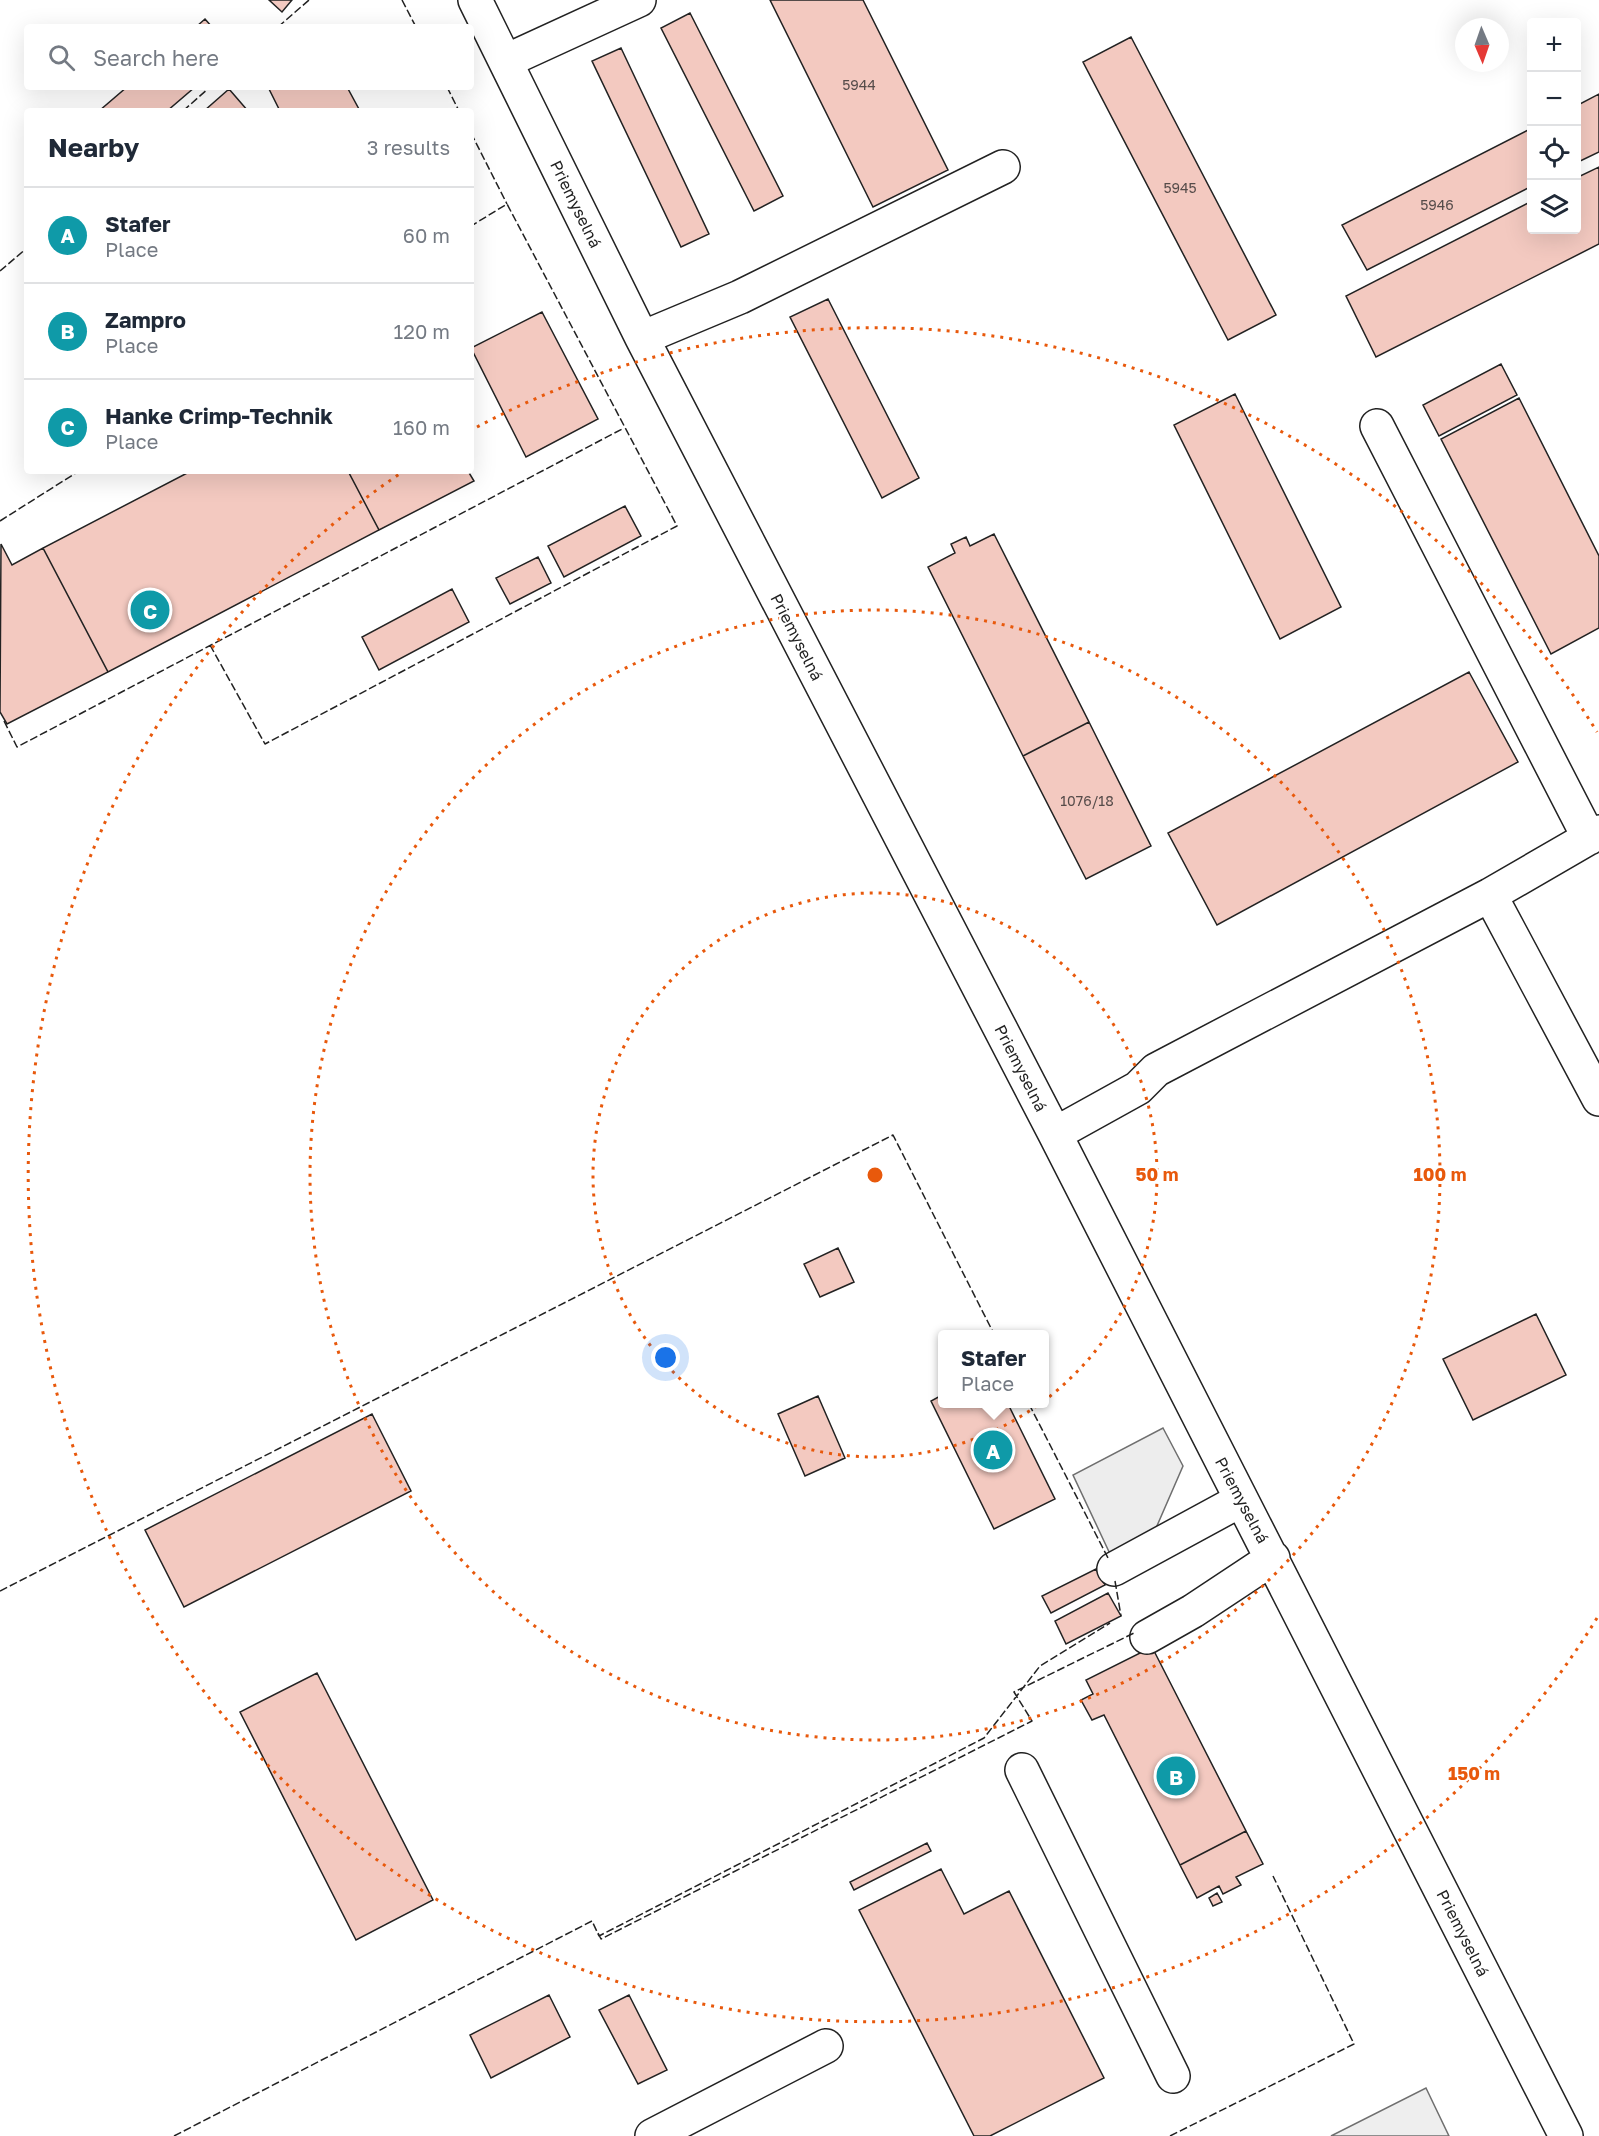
<!DOCTYPE html>
<html lang="en">
<head>
<meta charset="utf-8">
<style>
  :root { --surface:#fff; --page:#f6f6f7; --text:#1f2937; --muted:#747a83; --line:#e0e1e3; --accent:#c62828 }
  body { margin:0; font-family:"Golos Text",sans-serif; background:var(--page); color:var(--text) }
  .controls { position:absolute; right:18px; top:18px; display:grid; overflow:hidden; border-radius:6px; box-shadow:0 6px 24px #0002 }
  .controls button { width:54px; height:54px; display:grid; place-items:center; padding:0; border:0; border-bottom:2px solid var(--line); background:var(--surface); color:var(--text); font:30px sans-serif }
  .compass { position:absolute; left:1455px; top:18px; width:54px; height:54px; border-radius:50%; background:var(--surface); box-shadow:0 6px 24px #0002; rotate:178deg }
  .you { position:absolute; left:666px; top:1358px; width:21px; height:21px; margin:-15px; border:4px solid #fff; border-radius:50%; background:#1a73e8; box-shadow:0 0 0 9px #1a73e833 }
  .badge { display:grid; place-items:center; width:39px; height:39px; border-radius:50%; background:var(--accent); color:#fff; font-size:20px; font-weight:700 }
  .pin { position:absolute; translate:-50% -50%; border:3px solid #fff; box-shadow:0 2px 6px #0006 }
  .popup { position:absolute; left:938px; top:1330px; width:111px; height:78px; box-sizing:border-box; display:grid; place-content:center; border-radius:6px; background:var(--surface); filter:drop-shadow(0 2px 4px #0005); font-size:20px; white-space:nowrap; color:var(--muted) }
  .popup b { font-size:22px; color:var(--text) }
  .popup::after { content:''; position:absolute; left:50%; top:100%; margin-left:-12px; border:12px solid transparent; border-top-color:var(--surface) }
  .list { margin:0; padding:0; list-style:none }
  h2 { display:flex; justify-content:space-between; align-items:center; height:78px; margin:0; padding:0 24px; font-size:26px }
  h2 small { font-size:20px; font-weight:400; color:var(--muted) }
  .list li { display:grid; grid-template-columns:39px 1fr auto; gap:18px; align-items:center; box-sizing:border-box; height:96px; padding:0 24px; border-top:2px solid var(--line) }
  .list b { display:block; font-size:22px; white-space:nowrap }
  .list p { margin:0; font-size:20px; white-space:nowrap; color:var(--muted) }
  .list em { font-size:20px; font-style:normal; color:var(--muted) }
  .icon { flex:none; width:33px; height:33px; fill:none; stroke:currentColor; stroke-width:2; stroke-linecap:round; stroke-linejoin:round }
  .map { position:relative; flex:none; width:1599px; height:2136px; overflow:hidden }
  .search { position:absolute; background:var(--surface); box-shadow:0 6px 24px #0002; left:24px; top:24px; width:450px; height:66px; display:flex; align-items:center; gap:15px; box-sizing:border-box; padding:0 21px; border-radius:6px; color:var(--muted); font-size:22px }
  .panel { position:absolute; background:var(--surface); box-shadow:0 6px 24px #0002; left:24px; top:108px; width:450px; height:366px; border-radius:6px }
  .map>svg:first-child { display:block }
</style>
</head>
<body>
<div class="map">
<svg width="1599" height="2136" viewBox="0 0 1599 2136">
  <rect width="100%" height="100%" fill="#fff"/>
  <path fill="#eee" stroke="#6f6f6f" stroke-width="1.5" d="M1426 2088 1449 2136H1331Z"/>
  <path fill="#ededed" stroke="#6f6f6f" stroke-width="1.5" d="M1163 1428 1183 1466 1153 1535 1111 1556 1073 1475Z"/>
  <path fill="#f3c9c0" stroke="#222" stroke-width="1.5" d="M269 0H292L282 12Z
    M770 0H863L948 170 873 207Z
    M690 13 783 196 754 211 661 28Z
    M205 19 212 27H196Z
    M1131 37 1276 315 1228 340 1083 62Z
    M621 48 709 234 681 247 592 61Z
    M127 87H195L167 111H99Z
    M268 87H347L360 111H280Z
    M229 89 248 111H204Z
    M1599 94V152L1576 163V106Z
    M1532 128V186L1367 270 1342 225Z
    M1599 167V244L1376 357 1346 296 1532 201V230H1576V178Z
    M828 299 919 478 882 498 790 317Z
    M542 312 598 419 526 457 471 348Z
    M1501 364 1517 395 1439 436 1423 405Z
    M1235 394 1341 607 1280 639 1174 425Z
    M1519 398 1599 556V628L1551 654 1441 439Z
    M191 471H348L379 530 108 672 43 548Z
    M348 471H468L474 481 379 530Z
    M625 506 641 536 564 577 548 546Z
    M994 534 1089 722 1023 756 928 567 955 553 951 544 966 537 970 546Z
    M1 544 12 565 43 548 108 672 7 724 0 712Z
    M538 557 551 583 510 604 496 578Z
    M452 589 469 622 379 670 362 637Z
    M1469 672 1518 762 1217 925 1168 833Z
    M1089 722 1151 846 1086 879 1023 756Z
    M838 1248 854 1282 820 1297 804 1264Z
    M1536 1314 1566 1375 1473 1420 1443 1359Z
    M942 1395V1404H1008L1055 1499 994 1529 931 1401Z
    M818 1396 845 1458 805 1476 778 1414Z
    M372 1414 411 1491 184 1607 145 1530Z
    M1096 1569 1105 1585 1051 1613 1042 1596Z
    M1108 1593 1121 1616 1066 1644 1055 1621Z
    M1152 1647 1246 1831 1180 1865 1104 1715 1092 1720 1081 1700 1093 1694 1086 1680Z
    M317 1673 433 1900 356 1940 240 1712Z
    M1246 1831 1263 1864 1236 1877 1241 1885 1223 1894 1219 1886 1197 1898 1180 1865Z
    M927 1843 931 1851 854 1890 850 1882Z
    M941 1869 964 1914 1009 1891 1104 2078 990 2136H974L859 1910Z
    M1217 1893 1222 1902 1213 1906 1209 1898Z
    M549 1995 570 2037 491 2078 470 2035Z
    M629 1995 667 2070 638 2084 599 2010Z"/>
  <g fill="none" stroke-linecap="round" stroke-linejoin="round">
    <g stroke="#222" stroke-width="36">
      <path id="minor" d="M475 0 642 338 1055 1134 1566 2136
        M506 61 639 0
        M642 338 740 297 1003 167
        M1377 426 1589 838
        M1490 895 1599 1099
        M1055 1134 1138 1088 1156 1070 1490 895 1599 832
        M1114 1569 1241 1500
        M1147 1637 1193 1611 1273 1558
        M1022 1770 1173 2076
        M652 2136 826 2046"/>
    </g>
    <use href="#minor" stroke="#fff" stroke-width="33"/>
    <path stroke="#222" stroke-width="1.5" stroke-dasharray="8 3" stroke-linecap="butt" d="M402 0 416 27
      M278 27 309 0
      M447 87 459 111
      M183 111 210 87
      M471 133 507 204
      M0 271 27 248
      M0 521 79 471
      M210 645 265 744 677 526 507 204 471 226
      M4 721 17 747 624 428
      M1029 1404 1108 1558
      M1115 1581 1121 1616
      M0 1591 893 1135 994 1334
      M598 1933 601 1939 1032 1721 1014 1692 1134 1633
      M174 2136 592 1921 599 1936 984 1738 1040 1666 1110 1623
      M1170 2136 1354 2044 1273 1876"/>
  </g>
  <g fill="none" stroke="#e8590c" stroke-width="3" stroke-dasharray="3 6">
    <circle cx="875" cy="1175" r="282"/>
    <circle cx="875" cy="1175" r="565"/>
    <path d="M1597 1618A847 847 0 1 1 401 473M477 427A847 847 0 0 1 1597 732"/>
  </g>
  <g text-anchor="middle" stroke-width="4.5" stroke-linejoin="round" paint-order="stroke">
    <g font-size="14" fill="#564c4a">
      <text x="859" y="90">5944</text>
      <text x="1180" y="193">5945</text>
      <text x="1437" y="210">5946</text>
      <text x="1087" y="806">1076/18</text>
    </g>
    <g font-size="16" fill="#222" stroke="#fff">
      <text transform="translate(576 204) rotate(64)" y="6">Priemyselná</text>
      <text transform="translate(797 637) rotate(63)" y="6">Priemyselná</text>
      <text transform="translate(1021 1068) rotate(63)" y="6">Priemyselná</text>
      <text transform="translate(1242 1500) rotate(62)" y="6">Priemyselná</text>
      <text transform="translate(1463 1933) rotate(63)" y="6">Priemyselná</text>
    </g>
  </g>
  <circle cx="875" cy="1175" r="9" fill="#e8590c" stroke="#fff" stroke-width="3"/>
  <g font-size="18" text-anchor="middle" font-weight="bold" fill="#e8590c" stroke="#fff" stroke-width="4.5" stroke-linejoin="round" paint-order="stroke">
    <text x="1157" y="1181">50 m</text>
    <text x="1440" y="1181">100 m</text>
    <text x="1474" y="1780">150 m</text>
  </g>
</svg>
<div class="controls">
<button>+</button>
<button>−</button>
<button><svg class="icon" aria-label="locate" viewBox="0 0 24 24"><circle cx="12" cy="12" r="6"/><path d="M12 2v4M12 18v4M2 12h4M18 12h4"/></svg></button>
<button><svg class="icon" aria-label="layers" viewBox="0 0 24 24"><path d="M12 4l9 5-9 5-9-5zM3 14l9 5 9-5"/></svg></button>
</div>
<svg class="compass" viewBox="-18 -18 36 36"><path d="M0-13l5 13h-10z" fill="#e53935"/><path d="M0 13l5-13h-10z" fill="#747a83"/></svg>
<div class="you"></div>
<div class="pin badge" style="left:993px;top:1450px;background:#0f9aa8">A</div>
<div class="popup"><b>Stafer</b>Place</div>
<div class="pin badge" style="left:1176px;top:1776px;background:#0f9aa8">B</div>
<div class="pin badge" style="left:150px;top:610px;background:#0f9aa8">C</div>
<div class="search"><svg class="icon" aria-label="search" viewBox="0 0 24 24"><circle cx="10" cy="10" r="6"/><path d="M15 15l6 6"/></svg>Search here</div>
<section class="panel">
<h2>Nearby<small>3 results</small></h2>
<ul class="list">
<li><span class="badge" style="background:#0f9aa8">A</span><div><b>Stafer</b><p>Place</p></div><em>60 m</em></li>
<li><span class="badge" style="background:#0f9aa8">B</span><div><b>Zampro</b><p>Place</p></div><em>120 m</em></li>
<li><span class="badge" style="background:#0f9aa8">C</span><div><b>Hanke Crimp-Technik</b><p>Place</p></div><em>160 m</em></li>
</ul>
</section>
</div>
</body>
</html>
